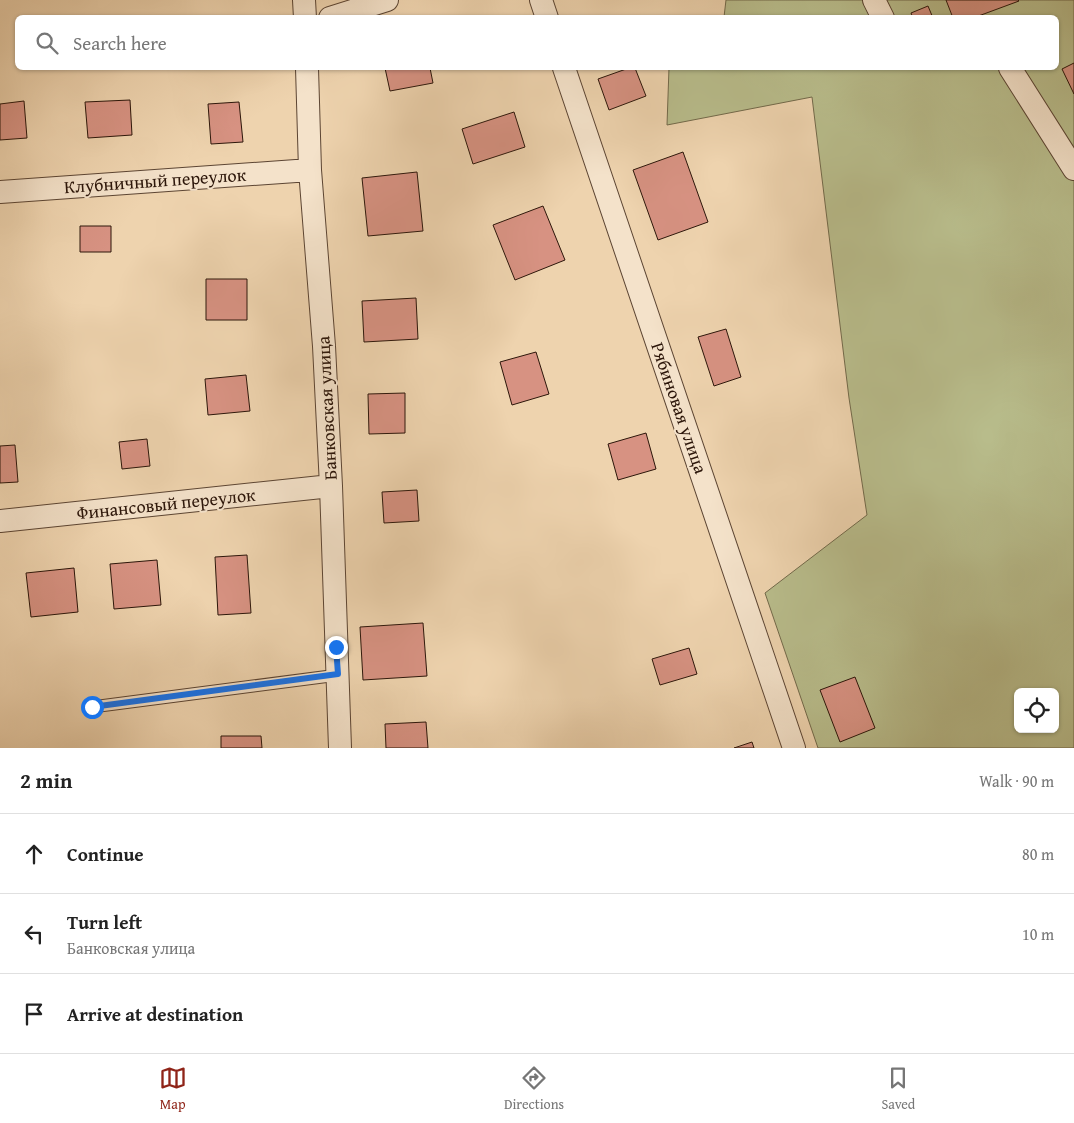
<!DOCTYPE html>
<html lang="en">
<head>
<meta charset="utf-8">
<style>
  :root { --surface:#fff; --page:#f2f2f2; --text:#222; --muted:#767676; --line:#e0e0e0; --accent:#8f2418 }
  body { margin:0; font-family:"Gentium Book Plus",serif; background:var(--page); color:var(--text) }
  .controls { position:absolute; right:15px; bottom:15px; display:grid; overflow:hidden; border-radius:8px; box-shadow:0 1px 4px #0004 }
  .controls button { width:45px; height:45px; display:grid; place-items:center; padding:0; border:0; border-bottom:1px solid var(--line); background:var(--surface); color:var(--text); font:25px sans-serif }
  .stop { position:absolute; width:15px; height:15px; margin:-11px; border:4px solid #1a73e8; border-radius:50%; background:#fff }
  .stop.end { background:#1a73e8; border-color:#fff; box-shadow:0 1px 5px #0008 }
  .list { margin:0; padding:0; list-style:none }
  h2 { display:flex; justify-content:space-between; align-items:center; height:65px; margin:0; padding:0 20px; font-size:21px }
  h2 small { font-size:16px; font-weight:400; color:var(--muted) }
  .list li { display:grid; grid-template-columns:32px 1fr auto; gap:15px; align-items:center; box-sizing:border-box; height:80px; padding:0 20px; border-top:1px solid var(--line) }
  .list b { display:block; font-size:19px; white-space:nowrap }
  .list p { margin:0; font-size:16px; white-space:nowrap; color:var(--muted) }
  .list em { font-size:16px; font-style:normal; color:var(--muted) }
  .icon { flex:none; width:28px; height:28px; fill:none; stroke:currentColor; stroke-width:2; stroke-linecap:round; stroke-linejoin:round }
  .map { position:relative; flex:none; width:1074px; height:748px; overflow:hidden }
  .search { position:absolute; background:var(--surface); box-shadow:0 1px 4px #0004; left:15px; right:15px; top:15px; height:55px; display:flex; align-items:center; gap:12px; box-sizing:border-box; padding:0 18px; border-radius:8px; color:var(--muted); font-size:19px }
  .sheet { height:305px; background:var(--surface) }
  nav { display:flex; justify-content:space-around; align-items:center; box-sizing:border-box; height:70px; border-top:1px solid var(--line); background:var(--surface); font-size:14px; color:var(--muted) }
  nav a { display:grid; justify-items:center; gap:2px }
  nav .on { color:var(--accent) }
  .map>svg:first-child { display:block }
</style>
</head>
<body>
<div class="map">
<svg width="1074" height="748" viewBox="0 0 1074 748">
  <rect width="100%" height="100%" fill="#eed3ae"/>
  <filter id="stains"><feTurbulence type="fractalNoise" baseFrequency=".004" numOctaves="4"/><feColorMatrix values="0 0 0 0 .2 0 0 0 0 .09 0 0 0 0 .02 0 0 0 .5 -.17"/></filter>
  <radialGradient id="worn" r=".72"><stop offset=".6" stop-color="#630" stop-opacity="0"/><stop offset="1" stop-color="#630" stop-opacity=".3"/></radialGradient>
  <path fill="#b8bc8b" stroke="#72694a" fill-rule="evenodd" d="M726 0H1074V748H818L765 593 867 515 849 398 812 97 667 125 669 68H1056V18L724 17ZM1018 692H1055V729H1018Z"/>
  <path fill="#d79282" stroke="#2c160a" d="M946 0H1018L1019 1 973 18H953Z
    M928 6 933 18H913L911 13Z
    M1074 63V94L1062 69Z
    M385 68H430L433 83 390 91Z
    M629 68H635L646 96 609 110 598 79Z
    M130 100 132 135 88 138 85 102Z
    M24 101 27 138 0 140V104Z
    M239 102 243 142 211 144 208 104Z
    M514 112 525 147 473 164 462 129Z
    M683 152 708 222 658 240 633 170Z
    M417 172 423 231 368 236 362 178Z
    M543 206 565 260 515 280 493 225Z
    M80 226H111V252H80Z
    M206 279H247V320H206Z
    M416 298 418 339 364 342 362 301Z
    M726 329 741 377 714 386 698 337Z
    M536 352 549 394 512 405 500 362Z
    M246 375 250 411 208 415 205 379Z
    M405 393V433L369 434 368 394Z
    M646 433 656 469 618 480 608 444Z
    M147 439 150 466 122 469 119 442Z
    M15 445 18 482 0 483V446Z
    M417 490 419 521 384 523 382 492Z
    M247 555 251 613 218 615 215 557Z
    M157 560 161 605 114 609 110 564Z
    M74 568 78 612 31 617 26 573Z
    M423 623 427 676 363 680 360 627Z
    M689 648 697 674 660 685 652 659Z
    M855 677 875 728 840 742 820 690Z
    M426 722 428 748H386L385 724Z
    M221 736H261L262 748H221Z
    M752 742 754 748H734Z"/>
  <g fill="none" stroke-linecap="round" stroke-linejoin="round">
    <g stroke="#5c4533" stroke-width="13">
      <path id="service" d="M92 707 338 675"/>
    </g>
    <g stroke="#5c4533" stroke-width="24">
      <path id="minor" d="M304 0 305 18
        M541 0 547 18
        M874 0 883 18
        M330 18 387 0
        M307 68 310 170 324 346 331 486 340 748
        M564 68 794 748
        M1010 68 1074 169
        M0 192 310 170
        M0 521 331 486"/>
    </g>
    <use href="#service" stroke="#f4e2ca" stroke-width="11"/>
    <use href="#minor" stroke="#f4e2ca" stroke-width="22"/>
  </g>
  <g fill="none" stroke-linecap="round" stroke-linejoin="round">
    <path stroke="#1a73e8" stroke-width="6" d="M92 707 338 674 336 647"/>
  </g>
  <g text-anchor="middle" stroke-width="4" stroke-linejoin="round" paint-order="stroke">
    <g font-size="18" fill="#2c160a" stroke="#f4e2ca">
      <text transform="translate(155 181) rotate(-4)" y="6">Клубничный переулок</text>
      <text transform="translate(327 408) rotate(-93)" y="6">Банковская улица</text>
      <text transform="translate(679 408) rotate(71)" y="6">Рябиновая улица</text>
      <text transform="translate(166 504) rotate(-6)" y="6">Финансовый переулок</text>
    </g>
  </g>
  <rect width="100%" height="100%" filter="url(#stains)"/>
  <rect width="100%" height="100%" fill="url(#worn)"/>
</svg>
<div class="controls">
<button><svg class="icon" aria-label="locate" viewBox="0 0 24 24"><circle cx="12" cy="12" r="6"/><path d="M12 2v4M12 18v4M2 12h4M18 12h4"/></svg></button>
</div>
<div class="stop" style="left:92px;top:707px"></div>
<div class="stop end" style="left:336px;top:647px"></div>
<div class="search"><svg class="icon" aria-label="search" viewBox="0 0 24 24"><circle cx="10" cy="10" r="6"/><path d="M15 15l6 6"/></svg>Search here</div>
</div>
<section class="sheet">
<h2>2 min<small>Walk · 90 m</small></h2>
<ul class="list">
<li><svg class="icon" aria-label="ahead" viewBox="0 0 24 24"><path d="M12 20V5M6 11l6-6 6 6"/></svg><div><b>Continue</b></div><em>80 m</em></li>
<li><svg class="icon" aria-label="left" viewBox="0 0 24 24"><path d="M17 20v-9H6M10 6l-5 5 5 5"/></svg><div><b>Turn left</b><p>Банковская улица</p></div><em>10 m</em></li>
<li><svg class="icon" aria-label="arrive" viewBox="0 0 24 24"><path d="M6 21V4h12l-3 4 3 4H6"/></svg><div><b>Arrive at destination</b></div></li>
</ul>
</section>
<nav>
<a class="on"><svg class="icon" aria-label="map" viewBox="0 0 24 24"><path d="M3 6l6-2 6 2 6-2v14l-6 2-6-2-6 2zM9 4v14M15 6v14"/></svg>Map</a>
<a><svg class="icon" aria-label="directions" viewBox="0 0 24 24"><path d="M12 3l9 9-9 9-9-9zM9 14v-3h6M13 9l2 2-2 2"/></svg>Directions</a>
<a><svg class="icon" aria-label="saved" viewBox="0 0 24 24"><path d="M7 4h10v16l-5-4-5 4z"/></svg>Saved</a>
</nav>
</body>
</html>
